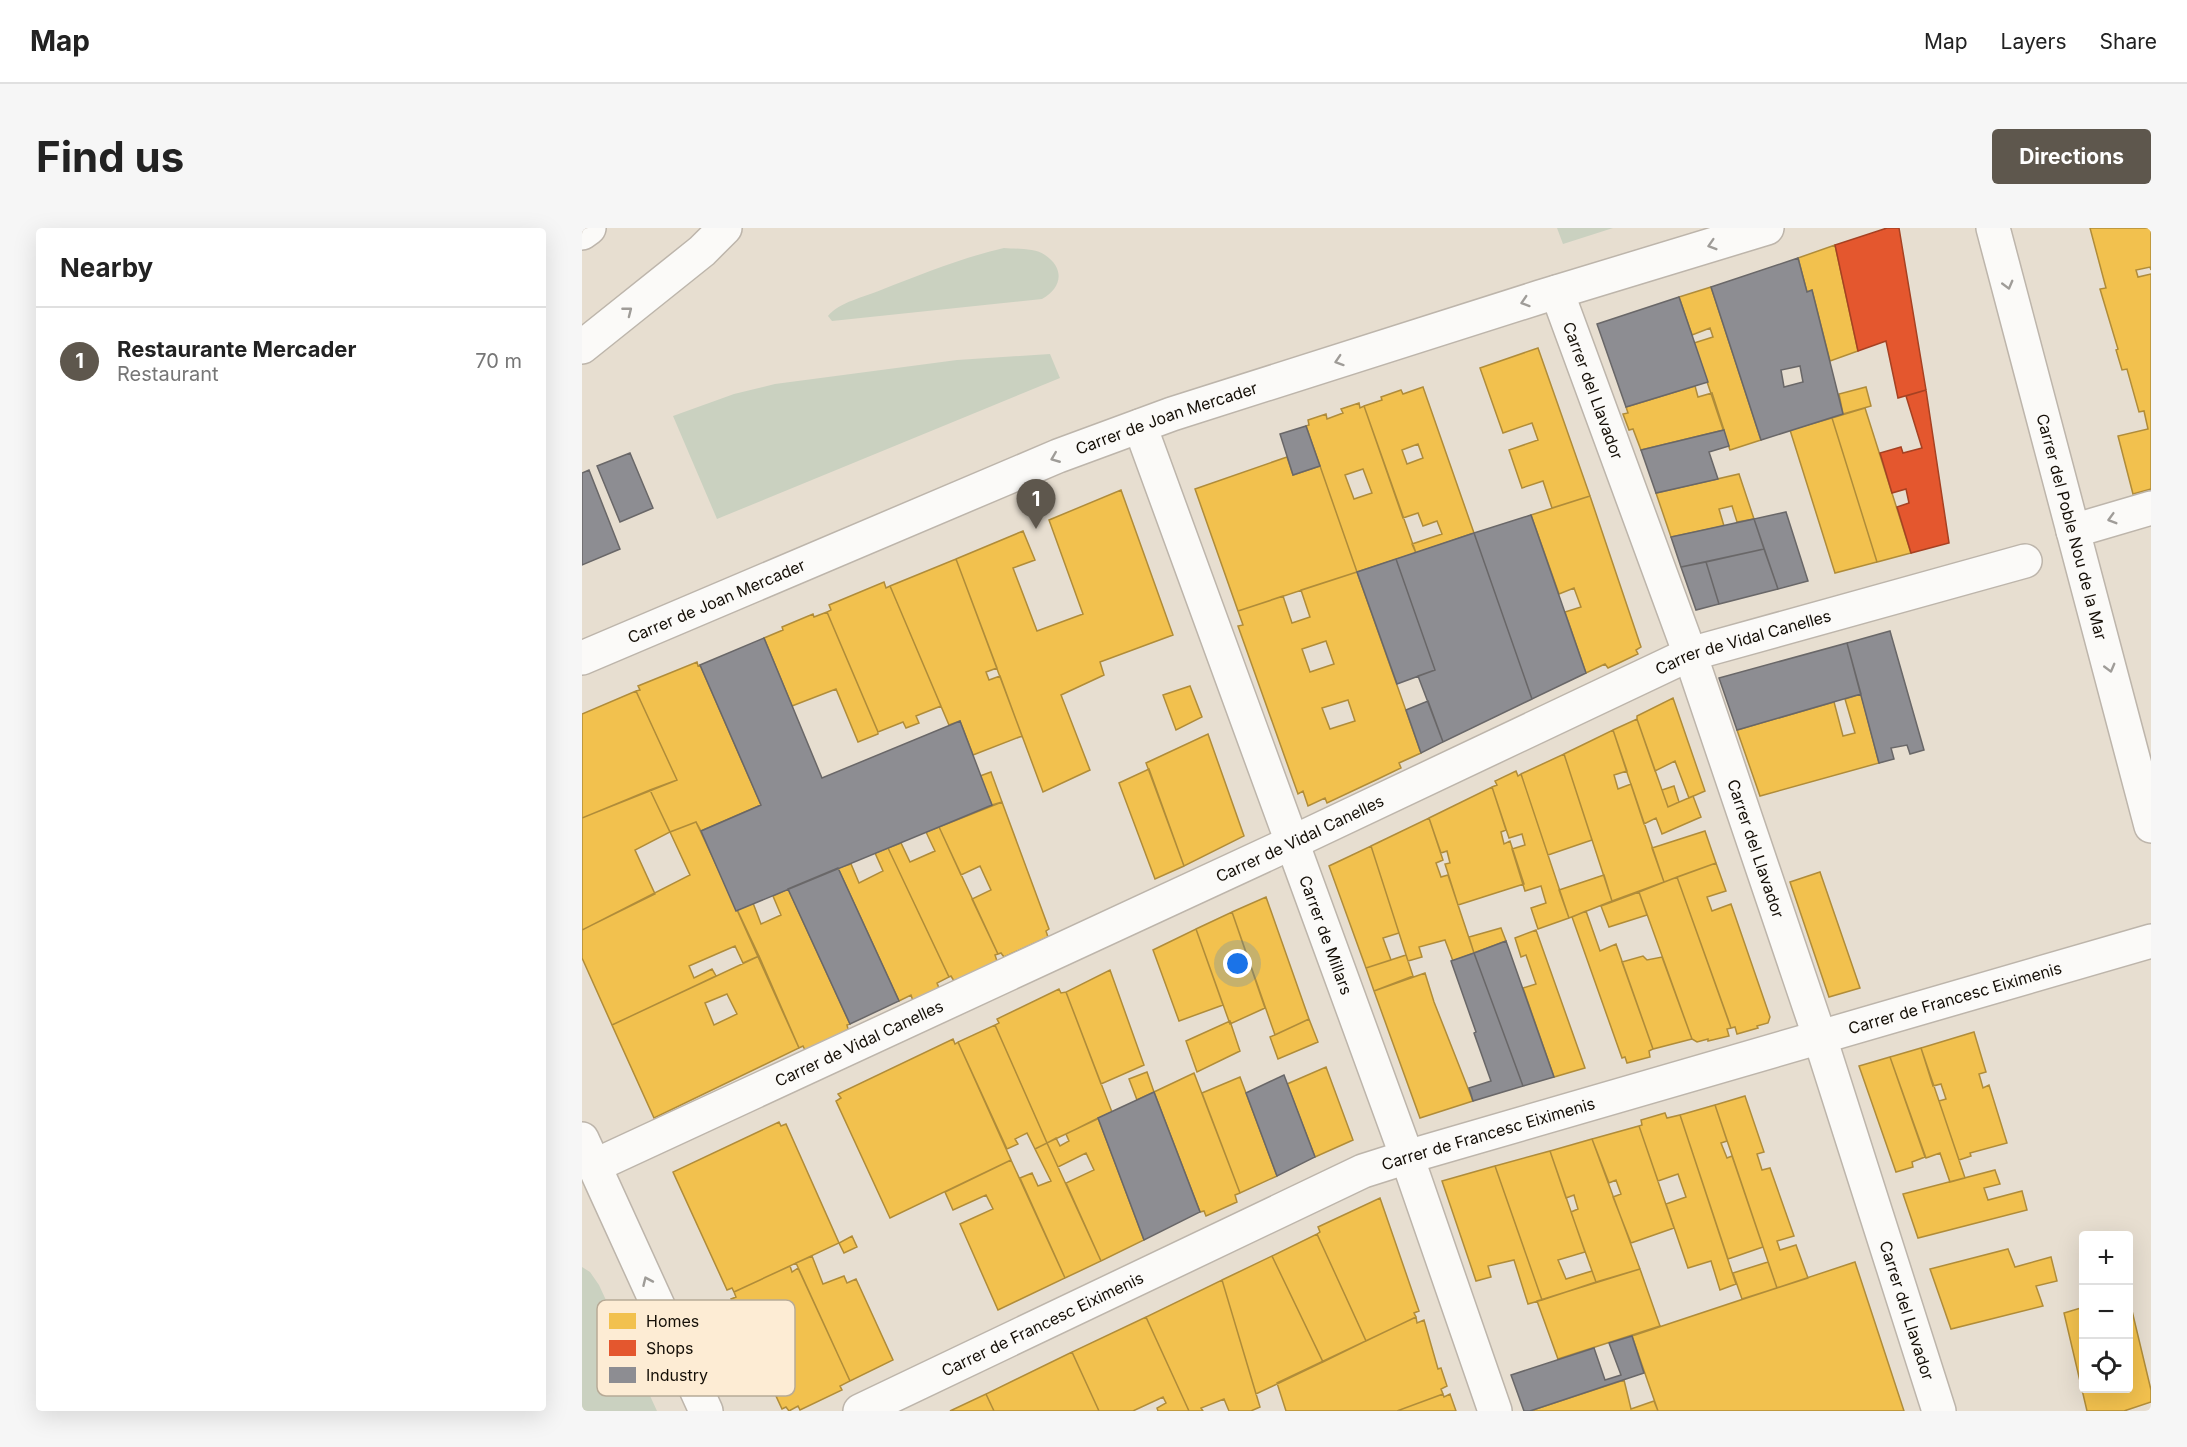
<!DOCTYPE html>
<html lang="en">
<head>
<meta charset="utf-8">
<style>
  :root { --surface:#fff; --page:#f6f6f6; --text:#222; --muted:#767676; --line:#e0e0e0; --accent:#5e574d }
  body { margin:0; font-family:Inter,sans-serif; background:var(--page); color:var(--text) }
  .controls { position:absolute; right:18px; bottom:18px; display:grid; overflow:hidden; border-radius:6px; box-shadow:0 6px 24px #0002 }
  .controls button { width:54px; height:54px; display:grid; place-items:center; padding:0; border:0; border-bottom:2px solid var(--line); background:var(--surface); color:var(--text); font:30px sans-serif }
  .you { position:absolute; left:656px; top:736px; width:21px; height:21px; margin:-15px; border:4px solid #fff; border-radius:50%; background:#1a73e8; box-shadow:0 0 0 9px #1a73e833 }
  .badge { display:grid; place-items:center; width:39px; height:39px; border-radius:50%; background:var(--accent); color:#fff; font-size:20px; font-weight:700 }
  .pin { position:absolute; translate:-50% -50px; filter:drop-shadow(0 2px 3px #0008) }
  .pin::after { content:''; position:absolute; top:32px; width:21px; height:18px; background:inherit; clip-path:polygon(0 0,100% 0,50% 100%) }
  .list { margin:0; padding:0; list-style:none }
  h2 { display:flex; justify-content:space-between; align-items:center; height:78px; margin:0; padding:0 24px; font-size:26px }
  h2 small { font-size:20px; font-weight:400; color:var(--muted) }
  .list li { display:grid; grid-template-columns:39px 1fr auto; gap:18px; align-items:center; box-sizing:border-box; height:108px; padding:0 24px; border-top:2px solid var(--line) }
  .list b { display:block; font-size:22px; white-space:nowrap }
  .list p { margin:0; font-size:20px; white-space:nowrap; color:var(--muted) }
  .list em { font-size:20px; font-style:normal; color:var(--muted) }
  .icon { flex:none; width:33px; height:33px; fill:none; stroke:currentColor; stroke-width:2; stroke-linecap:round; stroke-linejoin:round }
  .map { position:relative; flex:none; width:1569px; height:1183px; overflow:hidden; border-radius:6px }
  header { display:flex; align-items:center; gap:36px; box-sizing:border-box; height:84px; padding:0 30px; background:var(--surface); border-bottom:2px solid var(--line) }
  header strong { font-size:28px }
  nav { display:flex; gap:33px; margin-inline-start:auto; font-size:21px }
  .intro { display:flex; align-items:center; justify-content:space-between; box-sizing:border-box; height:144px; padding:0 36px }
  h1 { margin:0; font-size:42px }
  .button { padding:15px 27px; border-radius:6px; background:var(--accent); color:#fff; font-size:21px; font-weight:700 }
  main { display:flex; gap:36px; padding:0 36px }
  aside { flex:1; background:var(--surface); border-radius:6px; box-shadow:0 6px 24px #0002 }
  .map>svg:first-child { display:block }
</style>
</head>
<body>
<header>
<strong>Map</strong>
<nav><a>Map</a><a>Layers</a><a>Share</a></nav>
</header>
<div class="intro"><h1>Find us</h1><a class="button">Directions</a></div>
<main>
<aside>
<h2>Nearby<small></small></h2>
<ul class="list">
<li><span class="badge">1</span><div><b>Restaurante Mercader</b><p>Restaurant</p></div><em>70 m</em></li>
</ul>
</aside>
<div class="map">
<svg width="1569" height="1183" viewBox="0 0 1569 1183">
  <rect width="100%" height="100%" fill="#e7ded0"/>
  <path fill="#cad1c0" d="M975 0H1031L981 16Z
    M422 20C434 21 453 20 463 27 484 41 479 61 460 71L250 93 246 88C257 74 283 69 299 62 340 46 379 30 422 20Z
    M468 126 478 150 135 291 91 188 152 166 193 156 375 132Z
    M0 1039 8 1044 17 1057 75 1183H0Z"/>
  <path fill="#f2c14e" stroke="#b08c39" stroke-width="1.5" fill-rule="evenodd" d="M1508 0H1569V42L1568 39 1554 42 1556 49 1569 46V261L1551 266 1536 208 1566 201 1562 183 1557 184 1545 141 1540 142 1534 122 1536 121 1518 61 1524 60Z
    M1253 17 1276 123 1248 133 1230 62 1225 64 1216 30Z
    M1129 59 1179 212 1148 222 1112 115 1131 109 1128 100 1110 107 1097 69Z
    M956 120 1008 268 970 280 961 253 940 260 927 222 956 212 950 195 921 205 898 140Z
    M1113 158 1116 169 1130 165 1142 202 1059 222 1051 201 1047 202 1041 186 1046 185 1044 179Z
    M841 159 892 305 834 325 830 316 860 306 855 293 841 298 836 285 821 290 782 178 800 172 799 169 819 162 821 166ZM836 216 841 230 825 236 820 222Z
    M1284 159 1289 178 1261 186 1257 166Z
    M777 175 778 180 782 178 834 325 775 344 724 198 727 197 726 192 744 186 745 191 761 185 759 181ZM781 241 790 265 772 271 763 247Z
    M1283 180 1329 325 1295 334 1250 190Z
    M1250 190 1295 334 1253 345 1208 202Z
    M705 229 711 247 738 238 775 344 656 383 613 261Z
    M1157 246 1172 291 1155 294 1150 278 1137 281 1142 298 1089 309 1074 265Z
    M539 262 591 407 518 434 522 447 479 467 508 542 461 564 374 331 441 303 453 332 431 340 455 403 501 386 467 292Z
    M1008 268 1059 419 1054 422 1056 426 1039 434 1026 440 1023 436 1004 445 983 384 999 379 992 360 977 366 949 287Z
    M374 331 415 440 404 444 407 452 418 448 440 508 391 527 378 493 367 497 308 358Z
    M775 344 839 525 817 535 819 540 796 551 745 575 743 570 726 578 721 563 716 566 656 398 661 397 656 383 701 368 710 395 728 389 719 362ZM744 413 752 436 728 444 720 421ZM766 472 773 493 748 501 740 480Z
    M302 354 304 360 308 358 359 478 334 488 337 495 324 500 321 494 296 504 245 384 249 382 247 377Z
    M245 384 296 504V506L276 514 254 461 210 478 182 410 201 402 200 399 231 386 232 389Z
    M115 434 116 438 118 437 179 577 119 603 114 594 88 604 68 562 95 552 54 463 58 462 56 458Z
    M608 458 620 489 594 502 581 467Z
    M54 463 95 552 0 590V486Z
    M1279 466 1297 535 1178 568 1155 502 1252 474 1261 508 1273 505 1263 471Z
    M1091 470 1123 563 1107 570 1093 533 1073 543 1055 491V488Z
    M1055 491 1086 579 1111 568 1119 589 1080 606 1074 590 1062 596 1031 502Z
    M1031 502 1045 543 1032 547 1036 561 1049 556 1082 654 1030 673 982 526Z
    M626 506 662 608 602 638 564 535Z
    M982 526 1010 612 966 627 939 546Z
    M567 541 602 638 573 651 537 555Z
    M934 543 936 548 939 546 987 690 956 701 949 680 964 675 959 658 943 663 930 621 943 617 940 606 927 610 910 559 915 557 913 553Z
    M409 544 420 574 410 577 398 548Z
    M1092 558 1097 574 1086 579 1080 562Z
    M910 559 924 602 919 604 922 616 928 613 942 656 876 677 863 636 868 635 865 623 859 625 847 590Z
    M68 562 88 604 53 622 73 666 0 702V590Z
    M420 574 467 701 464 703 466 709 422 729 419 725 416 726 390 671 409 662 398 638 379 647 357 599Z
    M847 590 861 632 854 635 859 649 866 647 892 725 871 733 863 712 837 719 840 729 826 733 789 618Z
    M114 594 177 728 161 735 153 718 107 738 112 750 130 741 134 748 30 797 0 730V702L108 647 88 604Z
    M357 599 416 726 413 727 415 733 372 753 369 748 367 749 306 620 319 615 328 634 353 623 344 604Z
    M1123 603 1134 635 1082 654 1070 620Z
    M789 618 817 705 801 710 809 732 784 740 747 638Z
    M306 620 367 749 355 755 357 760 331 773 329 767 317 773 256 640 269 636 277 655 301 643 293 625Z
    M1134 635 1144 663 1125 669 1130 683 1149 676 1188 789 1186 795 1175 798 1176 800 1155 806 1153 799 1149 800 1146 791 1095 649Z
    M1238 644 1278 760 1247 769 1208 654Z
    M1022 647 1030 673 987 690 977 662Z
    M1095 649 1149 800 1145 801 1147 808 1126 813V811L1115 814 1110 811 1057 664Z
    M206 661 268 796 265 797 266 801 257 807 223 822 221 818 217 820 155 682 171 675 179 696 199 687 191 668Z
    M1057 664 1065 687 1027 699 1019 678Z
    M684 669 727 791 693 807 650 684Z
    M1004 683 1018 723 1034 716 1071 821 1067 823 1068 829 1045 835 1043 829 1040 830 990 689Z
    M650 684 683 780 648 796 614 701Z
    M919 700 924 713 892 725 887 709Z
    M614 701 641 777 597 793 571 722Z
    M954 702 1003 840 972 849 941 760 954 756 944 727 939 729 933 710Z
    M824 727 831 748 792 763 784 740Z
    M177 728 217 820 72 890 30 797ZM145 766 155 786 132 797 123 775Z
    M1061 728 1065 732 1080 729 1110 811 1071 821 1040 734Z
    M528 742 562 837 519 856 484 764Z
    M843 745 852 774 891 873 838 890 792 763Z
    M477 761 479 765 484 764 530 884 465 915 413 797 417 795 415 791Z
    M727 791 736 814 696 831 688 809Z
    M648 793 658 823 615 844 604 813Z
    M413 797 465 915 453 921 445 905 433 911 436 916 425 921 376 814Z
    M1392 804 1404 844 1397 846 1401 860 1407 857 1425 915 1388 925 1389 928 1377 932 1357 873 1364 871 1359 856 1351 858 1339 820Z
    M371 811 373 816 376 814 429 932 308 990 254 873 259 870 256 866Z
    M1339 820 1357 873 1383 950 1368 954 1358 925 1344 930 1308 829Z
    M1308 829 1343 929 1330 934 1331 939 1314 944 1277 838Z
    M744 839 771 912 733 929 705 856Z
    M565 844 572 864 555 872 547 851Z
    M612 845 658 965 653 967 655 974 624 988 622 983 618 984 572 864Z
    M658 849 695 948 658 965 620 865Z
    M1163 868 1182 924 1175 926 1180 942 1188 940 1212 1008 1195 1013 1198 1022 1214 1017 1226 1050 1195 1060 1133 877Z
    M1133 877 1145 913 1139 915 1145 930 1150 928 1181 1019 1146 1031 1098 887Z
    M1083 885 1085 890 1098 887 1154 1056 1138 1062 1129 1033 1106 1040 1084 976 1104 969 1096 946 1076 953 1057 898 1060 897 1059 892Z
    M516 890 562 1012 519 1033 484 955 512 942 504 925 476 939 465 915 474 910 478 918 487 913 484 906Z
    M197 894 199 898 204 896 257 1015 152 1064 150 1060 145 1062 91 944Z
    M1057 898 1092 1000 1049 1015 1031 969 1039 966 1034 952 1027 955 1010 911Z
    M1010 911 1058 1041 1014 1054 989 984 996 981 992 967 984 970 968 923Z
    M465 915 519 1033 483 1050 438 950 450 945 456 958 469 953 453 921Z
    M968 923 1003 1024 976 1032 984 1051 1010 1043 1014 1054 960 1072 913 938Z
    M429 932 483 1050 416 1082 378 996 411 981 404 967 371 982 363 964Z
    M913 938 960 1072 946 1076 932 1032 906 1038 909 1049 894 1053 860 953Z
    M1413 942 1418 956 1402 960 1406 972 1440 963 1445 982 1336 1010 1321 966Z
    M798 970 837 1083 832 1085 834 1089 784 1113 735 1006 738 1004 736 999Z
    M735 1006 784 1113 741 1134 690 1028Z
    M270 1008 275 1019 262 1025 257 1015Z
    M1426 1021 1433 1039 1469 1029 1475 1053 1454 1058 1461 1078 1369 1101 1348 1041Z
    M230 1028 241 1056 262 1048 265 1055 274 1051 311 1132 268 1153 214 1035Z
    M690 1028 741 1134 674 1166 640 1052Z
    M1186 1034 1195 1060 1160 1071 1151 1045Z
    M1273 1034 1322 1183H1076L1050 1108Z
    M208 1038 210 1044 216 1040 268 1153 258 1158 260 1162 218 1182 216 1178 207 1183 204 1179 200 1181 194 1168 198 1166 197 1162 191 1163 157 1089 161 1085 160 1081 155 1084 149 1071 154 1069 152 1064Z
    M1058 1041 1078 1098 976 1131 955 1073Z
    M640 1052 678 1179 669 1183H647L642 1171 619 1180 621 1183H607L564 1089Z
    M1546 1066 1569 1162V1174L1542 1183H1505L1482 1085 1502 1079V1160H1546Z
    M564 1089 607 1183H576L575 1180 584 1175 581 1169 551 1183H517L490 1124Z
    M834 1089 835 1095 842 1092 856 1141 859 1140 865 1158 859 1161 861 1166 815 1183H704L695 1155Z
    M490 1124 517 1183H412L404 1166Z
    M1042 1152 1049 1181 1072 1173 1076 1183H948Z
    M404 1166 412 1183H368Z
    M861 1166 862 1169 868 1166 874 1183H815Z"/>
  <path fill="#e4572e" stroke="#a64122" stroke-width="1.5" d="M1305 0H1317L1344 162 1316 170 1304 113 1276 123 1253 17Z
    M1344 162 1367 315 1329 325 1315 279 1327 275 1324 261 1310 265 1298 225 1319 219 1321 225 1340 220 1324 168Z"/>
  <path fill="#8d8d92" stroke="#696768" stroke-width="1.5" fill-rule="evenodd" d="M1216 30 1225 64 1230 62 1261 186 1179 212 1129 59ZM1218 138 1221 154 1202 159 1199 142Z
    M1097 69 1126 154 1044 179 1015 96Z
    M724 198 738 238 711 247 698 206Z
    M1142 202 1147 218 1127 224 1136 251 1074 265 1059 222Z
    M48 225 71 280 38 294 15 238Z
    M7 242 38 321 0 337V245Z
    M1204 284 1226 353 1196 361 1172 291Z
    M949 287 1004 445 950 471 892 305Z
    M1172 291 1182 321 1099 339 1089 309Z
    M892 305 950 471 861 514 836 448 853 442 814 331Z
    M1182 321 1196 361 1137 376 1124 334Z
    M814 331 853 442 815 456 775 344Z
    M1124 334 1137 376 1114 382 1099 339Z
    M1308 403 1342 522 1328 526 1325 517 1309 520 1312 531 1297 535 1265 415Z
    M182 410 240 550 378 493 410 577 154 683 119 603 179 577 118 437Z
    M1265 415 1279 466 1155 502 1137 450Z
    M846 473 861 514 839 525 824 482Z
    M256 640 317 773 268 796 206 661Z
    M924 713 972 849 941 858 892 725Z
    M892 725 941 858 891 873 887 860 909 853 892 805 894 804 869 733Z
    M702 847 733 929 695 948 664 865Z
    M572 864 618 984 562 1012 516 890Z
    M1050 1108 1062 1145 948 1183H942L929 1147 1012 1120 1023 1152 1039 1147 1027 1115Z"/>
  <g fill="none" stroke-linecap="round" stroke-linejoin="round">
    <g stroke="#bdb5ab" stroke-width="36">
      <g id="pedestrian">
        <path id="s1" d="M975 64 1108 426 1238 810 1357 1183"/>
        <path id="s2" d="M558 198 825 929 913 1183"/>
        <path id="s3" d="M12 938 709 615 1108 426 1443 333"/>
        <path id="s4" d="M278 1183 781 943 825 929 1569 713"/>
      </g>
    </g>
    <g stroke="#bdb5ab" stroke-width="36">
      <g id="minor">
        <path id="s5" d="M1411 0 1569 598"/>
        <path d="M1491 303 1569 280"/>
        <path id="s6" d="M0 430 476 228 590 186 958 69 1185 0"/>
        <path d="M0 911 124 1183"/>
      </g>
    </g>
    <g stroke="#bdb5ab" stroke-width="36">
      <path id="primary" d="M0 5 7 0
        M0 119 120 23 143 0"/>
    </g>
    <use href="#pedestrian" stroke="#fbfaf8" stroke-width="33"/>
    <use href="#minor" stroke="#fbfaf8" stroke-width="33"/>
    <use href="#primary" stroke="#fbfaf8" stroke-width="33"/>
  </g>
  <defs><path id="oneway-chevron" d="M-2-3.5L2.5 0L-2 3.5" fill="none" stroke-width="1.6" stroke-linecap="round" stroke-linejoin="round" transform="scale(1.5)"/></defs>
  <g stroke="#9f9c98">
    <use href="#oneway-chevron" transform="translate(1130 17) rotate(163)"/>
    <use href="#oneway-chevron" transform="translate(1426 57) rotate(75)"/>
    <use href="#oneway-chevron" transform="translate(943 74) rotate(162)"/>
    <use href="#oneway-chevron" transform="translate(46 83) rotate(-38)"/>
    <use href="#oneway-chevron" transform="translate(757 133) rotate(162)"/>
    <use href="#oneway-chevron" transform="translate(473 230) rotate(158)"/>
    <use href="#oneway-chevron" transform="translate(1530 291) rotate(164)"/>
    <use href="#oneway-chevron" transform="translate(1528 440) rotate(75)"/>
    <use href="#oneway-chevron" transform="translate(65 1053) rotate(-114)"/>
  </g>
  <g text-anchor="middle" stroke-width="6" stroke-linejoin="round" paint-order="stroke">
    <g font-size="16" fill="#150f07" stroke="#fdecd4">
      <text dy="6" stroke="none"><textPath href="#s1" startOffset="105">Carrer del Llavador</textPath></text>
      <text dy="6" stroke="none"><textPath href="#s6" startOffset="632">Carrer de Joan Mercader</textPath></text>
      <text dy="6" stroke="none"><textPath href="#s5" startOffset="309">Carrer del Poble Nou de la Mar</textPath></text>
      <text dy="6" stroke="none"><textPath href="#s6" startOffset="146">Carrer de Joan Mercader</textPath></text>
      <text dy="6" stroke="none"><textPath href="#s3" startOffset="1264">Carrer de Vidal Canelles</textPath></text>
      <text dy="6" stroke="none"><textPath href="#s3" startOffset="778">Carrer de Vidal Canelles</textPath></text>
      <text dy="6" stroke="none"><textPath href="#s1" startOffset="591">Carrer del Llavador</textPath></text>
      <text dy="6" stroke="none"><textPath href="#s2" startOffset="542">Carrer de Millars</textPath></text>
      <text dy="6" stroke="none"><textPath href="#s4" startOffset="1174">Carrer de Francesc Eiximenis</textPath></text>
      <text dy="6" stroke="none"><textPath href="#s3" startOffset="292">Carrer de Vidal Canelles</textPath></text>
      <text dy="6" stroke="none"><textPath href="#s4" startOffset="688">Carrer de Francesc Eiximenis</textPath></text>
      <text dy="6" stroke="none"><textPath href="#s1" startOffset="1077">Carrer del Llavador</textPath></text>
      <text dy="6" stroke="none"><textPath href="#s4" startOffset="202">Carrer de Francesc Eiximenis</textPath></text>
    </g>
  </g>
  <rect x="15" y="1072" width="198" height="96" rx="9" fill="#fdecd4" stroke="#b7aa96" stroke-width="1.5"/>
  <rect x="27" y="1085" width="27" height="16" fill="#f2c14e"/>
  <rect x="27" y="1112" width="27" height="16" fill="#e4572e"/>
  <rect x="27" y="1139" width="27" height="16" fill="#8d8d92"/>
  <g font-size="16" fill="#150f07">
    <text x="64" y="1099">Homes</text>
    <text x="64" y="1126">Shops</text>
    <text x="64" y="1153">Industry</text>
  </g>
</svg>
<div class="controls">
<button>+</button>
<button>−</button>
<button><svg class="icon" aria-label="locate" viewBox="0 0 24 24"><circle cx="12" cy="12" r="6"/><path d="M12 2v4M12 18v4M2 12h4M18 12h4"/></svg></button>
</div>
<div class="you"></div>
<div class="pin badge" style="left:454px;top:301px">1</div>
</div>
</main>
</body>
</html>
